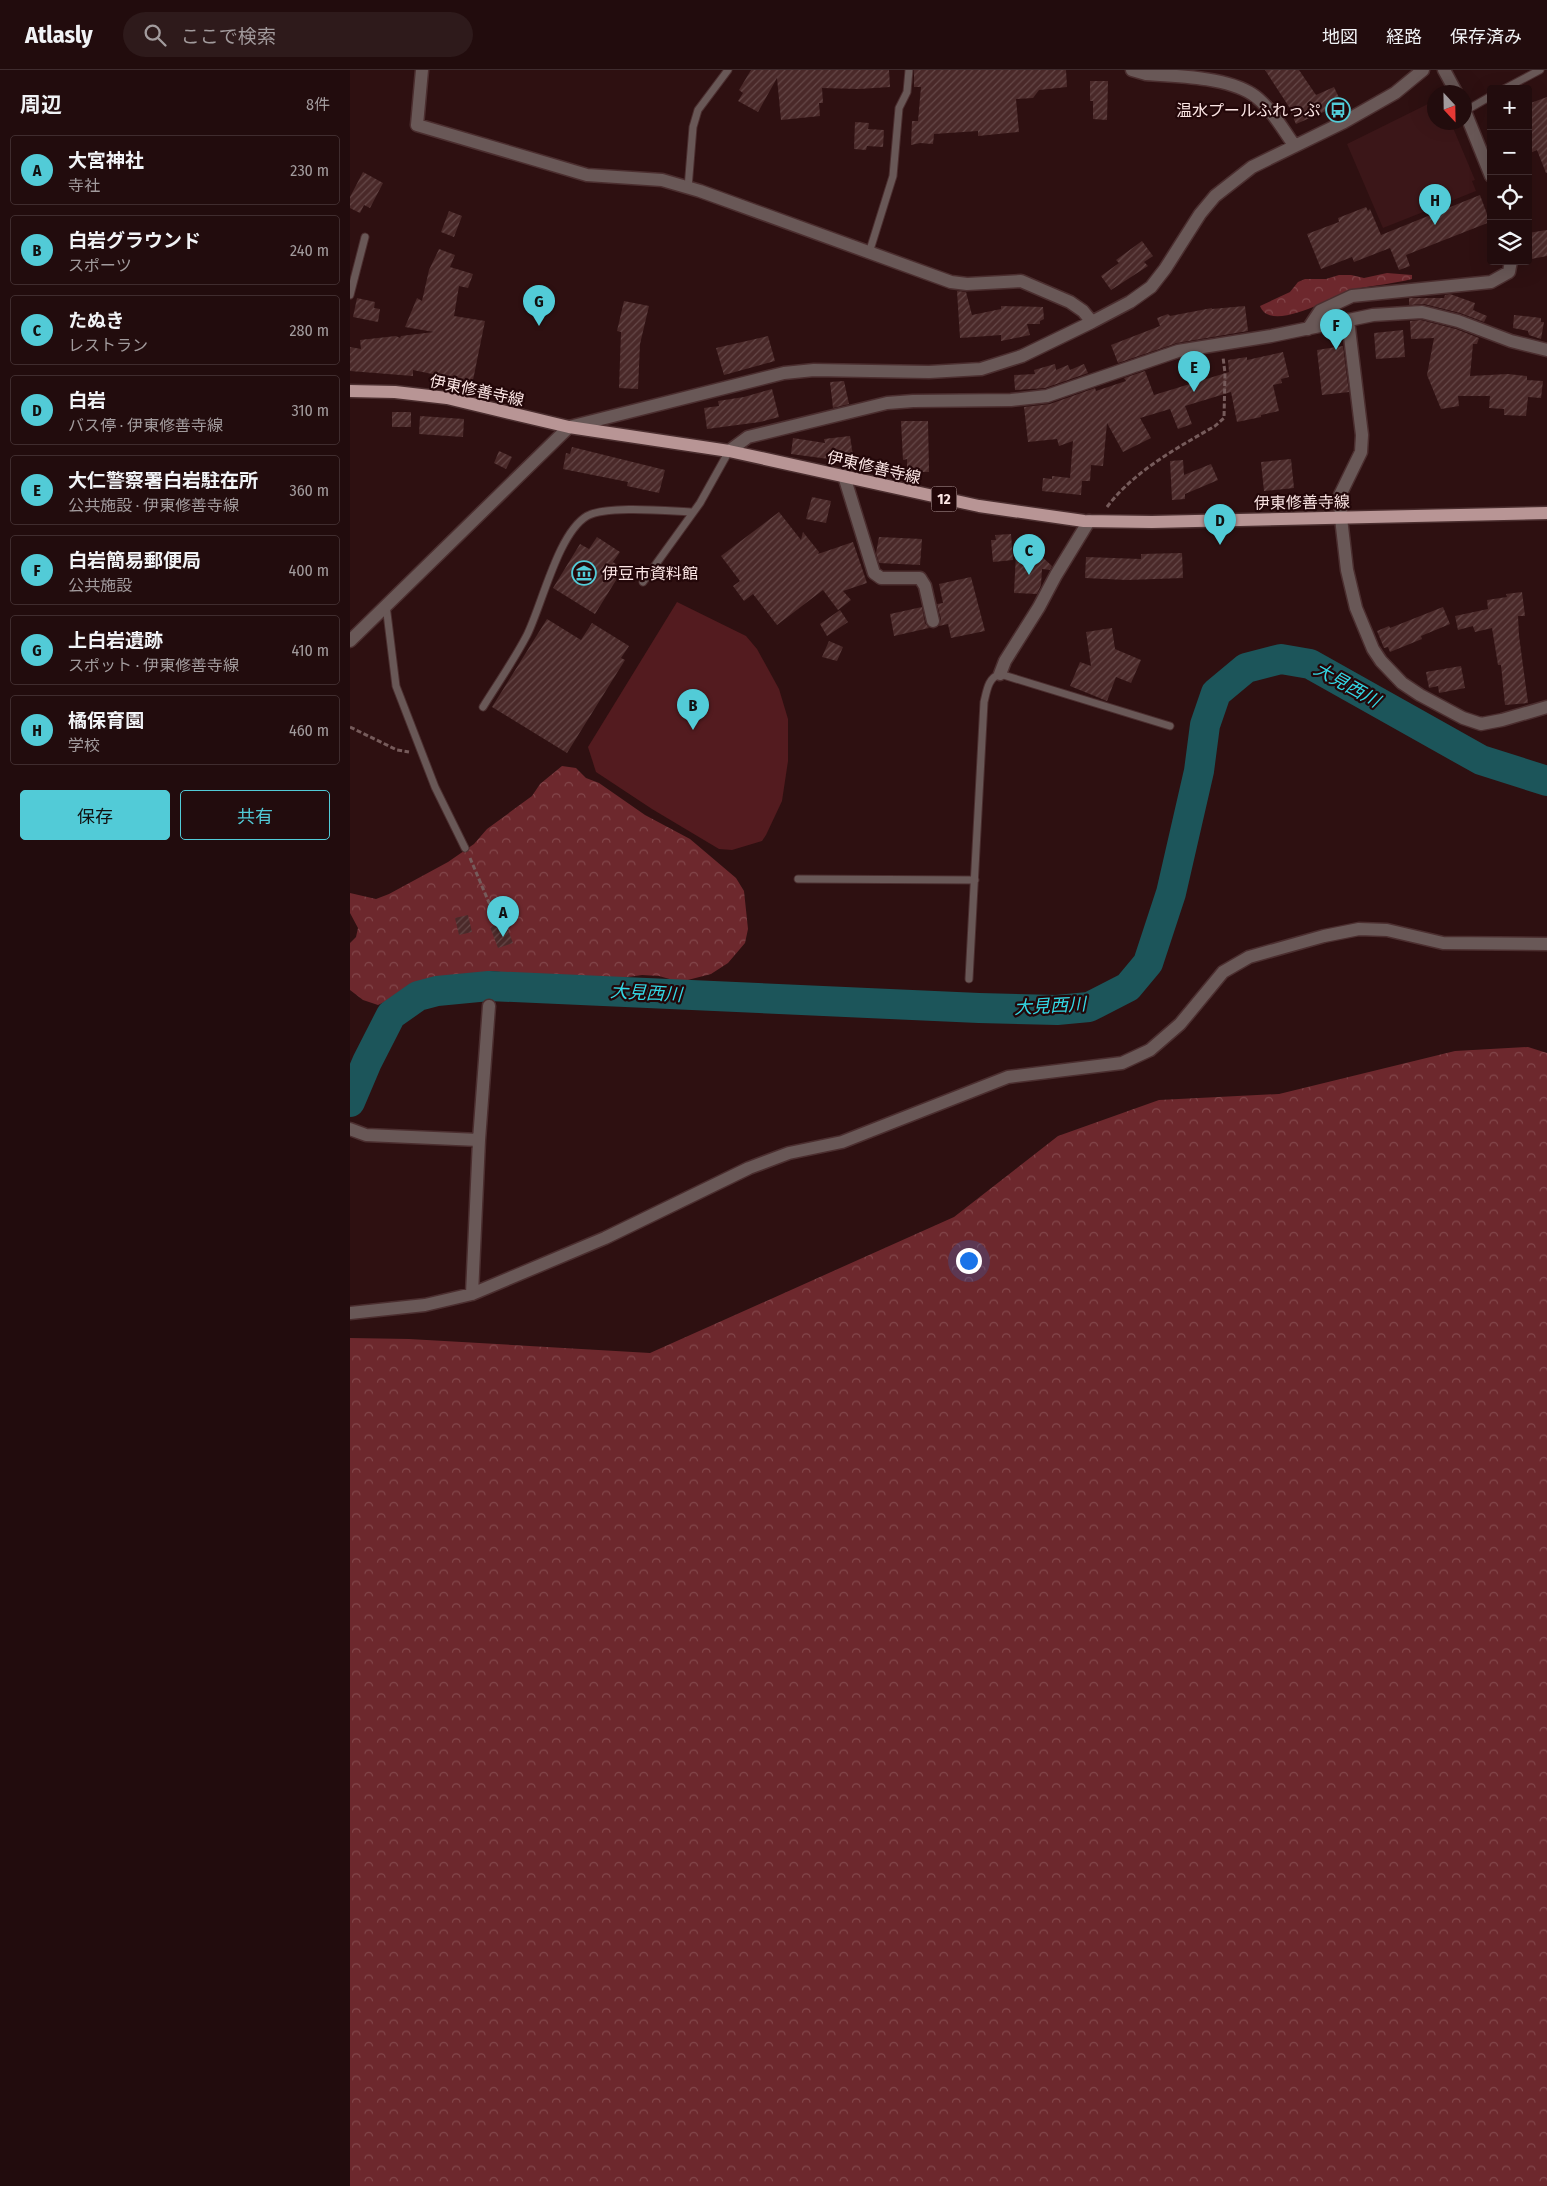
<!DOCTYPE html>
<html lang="ja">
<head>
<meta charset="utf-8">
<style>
  :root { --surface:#220c0d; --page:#2e1a1b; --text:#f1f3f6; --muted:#a29b9d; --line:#3f2c2e; --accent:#52cbd7 }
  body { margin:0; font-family:"Fira Sans Condensed","Noto Sans JP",sans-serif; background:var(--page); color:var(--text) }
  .controls { position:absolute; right:15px; top:15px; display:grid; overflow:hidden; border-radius:5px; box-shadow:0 5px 20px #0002 }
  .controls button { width:45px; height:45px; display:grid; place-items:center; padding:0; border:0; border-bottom:1px solid var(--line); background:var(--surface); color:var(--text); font:25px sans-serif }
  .compass { position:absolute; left:1077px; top:15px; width:45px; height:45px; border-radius:50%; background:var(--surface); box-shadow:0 5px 20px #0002; rotate:158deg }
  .you { position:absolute; left:618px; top:1190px; width:18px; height:18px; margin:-12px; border:4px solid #fff; border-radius:50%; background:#1a73e8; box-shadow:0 0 0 8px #1a73e833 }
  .badge { display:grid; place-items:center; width:32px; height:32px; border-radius:50%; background:var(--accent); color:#111; font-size:16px; font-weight:700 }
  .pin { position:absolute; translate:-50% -41px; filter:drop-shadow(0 1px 2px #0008) }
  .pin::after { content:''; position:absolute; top:26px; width:18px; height:15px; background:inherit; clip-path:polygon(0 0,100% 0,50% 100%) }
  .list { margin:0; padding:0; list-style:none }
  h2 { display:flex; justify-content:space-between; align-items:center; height:65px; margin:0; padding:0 20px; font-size:21px }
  h2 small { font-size:16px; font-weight:400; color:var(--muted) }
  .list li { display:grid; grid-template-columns:32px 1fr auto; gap:15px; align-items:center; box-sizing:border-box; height:70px; margin:0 10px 10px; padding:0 10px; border:1px solid var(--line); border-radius:5px }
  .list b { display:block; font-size:19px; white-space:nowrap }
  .list p { margin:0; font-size:16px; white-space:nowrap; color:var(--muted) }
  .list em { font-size:16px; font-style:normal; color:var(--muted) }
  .actions { display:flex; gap:10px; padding:15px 20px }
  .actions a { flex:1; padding:11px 0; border:1px solid var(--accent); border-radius:5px; text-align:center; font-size:18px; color:var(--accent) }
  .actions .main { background:var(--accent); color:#111 }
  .icon { flex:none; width:28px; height:28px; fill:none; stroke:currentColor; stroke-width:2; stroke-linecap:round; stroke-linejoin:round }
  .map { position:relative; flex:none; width:1197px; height:2116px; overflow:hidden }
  header { display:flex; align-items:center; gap:30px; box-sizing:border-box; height:70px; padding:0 25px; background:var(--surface); border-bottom:1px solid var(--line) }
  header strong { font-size:24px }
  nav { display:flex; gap:28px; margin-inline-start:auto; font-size:18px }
  .search { width:350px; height:45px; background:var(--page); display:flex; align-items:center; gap:12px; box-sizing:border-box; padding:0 18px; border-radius:28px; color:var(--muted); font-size:19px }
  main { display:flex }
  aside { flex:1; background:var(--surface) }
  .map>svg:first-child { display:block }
</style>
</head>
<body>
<header>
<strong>Atlasly</strong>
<div class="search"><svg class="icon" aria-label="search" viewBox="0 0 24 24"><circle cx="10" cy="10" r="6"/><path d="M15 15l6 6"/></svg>ここで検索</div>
<nav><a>地図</a><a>経路</a><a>保存済み</a></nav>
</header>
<main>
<aside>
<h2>周辺<small>8件</small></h2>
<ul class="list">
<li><span class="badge">A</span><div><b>大宮神社</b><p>寺社</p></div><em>230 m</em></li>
<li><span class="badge">B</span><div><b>白岩グラウンド</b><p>スポーツ</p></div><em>240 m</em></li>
<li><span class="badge">C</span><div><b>たぬき</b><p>レストラン</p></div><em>280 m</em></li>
<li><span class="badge">D</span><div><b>白岩</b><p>バス停 · 伊東修善寺線</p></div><em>310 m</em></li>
<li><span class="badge">E</span><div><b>大仁警察署白岩駐在所</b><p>公共施設 · 伊東修善寺線</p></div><em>360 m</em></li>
<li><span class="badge">F</span><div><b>白岩簡易郵便局</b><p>公共施設</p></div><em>400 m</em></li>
<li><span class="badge">G</span><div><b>上白岩遺跡</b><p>スポット · 伊東修善寺線</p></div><em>410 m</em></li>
<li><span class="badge">H</span><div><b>橘保育園</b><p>学校</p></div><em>460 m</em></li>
</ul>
<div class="actions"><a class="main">保存</a><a>共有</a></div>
</aside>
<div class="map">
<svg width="1197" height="2116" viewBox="0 0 1197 2116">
  <defs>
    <pattern id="forest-crowns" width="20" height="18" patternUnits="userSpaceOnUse" patternTransform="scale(1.25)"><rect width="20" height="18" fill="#6d282d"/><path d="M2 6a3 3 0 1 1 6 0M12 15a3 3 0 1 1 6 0" fill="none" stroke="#83474b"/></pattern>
    <pattern id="building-hatch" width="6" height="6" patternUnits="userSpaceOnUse" patternTransform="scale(1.25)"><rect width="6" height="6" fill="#4a2929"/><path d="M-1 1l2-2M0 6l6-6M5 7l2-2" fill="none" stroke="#654848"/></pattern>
  </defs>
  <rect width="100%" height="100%" fill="#2e1011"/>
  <path fill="#3b1618" d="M1084 31V52L1101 53 1125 110 1122 111 1126 121 1033 158 997 74Z"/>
  <path fill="url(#forest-crowns)" d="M1037 203 1062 205V209C1043 214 1024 215 1005 219 986 224 921 265 910 236L940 222 948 212 955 209H976L989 205H1001L1014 208Z
    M212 696 226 698 236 708 249 713 295 745 340 769 386 808 394 821 398 859 395 873 378 893 361 904 330 912 309 906 292 905 257 910 239 906 200 911 180 905 142 901 75 913 28 935 13 930 0 920V873L6 867 8 858 0 843V823L26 829 39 824 98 792 124 774 137 759 182 726 190 714Z
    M1178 977 1197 983V2116H0V1268L59 1269 300 1283 604 1147 708 1066 809 1030 929 1024 1105 981Z"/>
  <path fill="#531b1f" d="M327 532 396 566 407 579 429 619 438 649V691L432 731 416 765 412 771 382 780 369 779 302 739 246 702 238 677Z"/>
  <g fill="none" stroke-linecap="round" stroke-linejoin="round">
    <path stroke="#1c555a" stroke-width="30" d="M0 1032 17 992 41 945 68 926 87 921 139 916 629 938 707 940 739 937 778 917 798 893 821 823 849 701 855 655 866 623 896 598 931 589 960 594 1131 690 1197 711"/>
  </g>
  <path fill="url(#building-hatch)" d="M401 0H539L540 17 509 19 472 18 473 33H469L470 46 431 50 427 8 408 42 388 31 393 23 389 20Z
    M564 0H716L717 17 689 20 683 28 666 29 669 62 628 66V61L584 64 583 74 570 73 561 75 562 51H568L571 17H564Z
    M915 0H949L966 25 984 17 992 34 946 54 940 41 941 40Z
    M740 11H758L757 50 743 49V31H740Z
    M1197 27V103H1196L1187 80 1178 84V34Z
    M505 52 519 53 518 59 534 60 533 77 517 76 516 80 504 79Z
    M13 102 33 113 20 138 14 135 10 143 0 138V127Z
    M1130 125 1140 152 1056 185 1060 196 1049 200 1040 178 1004 192 1002 187 971 199 957 164 989 152 988 148 1016 137 1018 141 1020 139 1031 165Z
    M99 141 112 146 104 167 91 162Z
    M1197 160V186L1181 189 1178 163Z
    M792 171 803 186 794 192 798 196 761 220 751 206 769 193 766 190Z
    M89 179 105 185 100 197 123 204 118 218 109 216 104 246 135 251 122 315 105 312 106 309 63 300V306L0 301V277L11 279 10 270 46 266 50 268 51 266 84 262 55 257 67 228 72 231 79 200Z
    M607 221 616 222 622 245 651 239V236L693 237 694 249 690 251V254H677L680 265 651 271V265L610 268Z
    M1100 224 1125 233 1123 240 1137 246 1134 252 1110 243 1074 234 1059 235V228H1094L1095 225Z
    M7 228 25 232 24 238 30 239 28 252 3 247Z
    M274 231 299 236 290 274 288 319 269 318 271 262 267 261Z
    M895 236 898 261 827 273 768 293 761 275 810 256 807 248 818 244 820 246 862 238V239Z
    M1164 245 1191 248V252H1194L1191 269 1179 265 1178 261 1163 258Z
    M1071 250 1106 259 1129 268 1127 274H1123L1120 306 1158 304 1177 306V310L1193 311 1191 328 1178 327 1176 346 1154 345V339L1139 338 1140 326H1108L1109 336 1091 339 1077 305 1084 268 1061 269 1060 251Z
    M1053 260 1055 287 1026 289 1024 263Z
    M418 266 425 291 374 305 366 278Z
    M993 276 999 322 972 325 967 280Z
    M933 282 939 307 931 309 932 313 923 315 929 341 911 345V347L887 352 881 322 835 336 842 354 828 359 820 339 790 348 801 368 773 382 757 353 753 396 741 395 740 411H732L731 425 692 421 693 408 702 409V406L720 408 723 371 709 376 707 369 678 372 674 337 700 334 745 318 746 321 776 311 774 308 795 301 804 325 879 302 878 290 897 287V290Z
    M705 294 706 300 718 295 720 300 734 294 738 303 695 318 665 320 664 305 685 304 684 300Z
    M494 311 499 334 483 338 480 312Z
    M422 319 429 347 410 352 357 359 354 338 369 336 368 331 394 327Z
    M42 342H61V357H42Z
    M70 346 114 349 113 367 69 364Z
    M551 351H578L579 402H557V389L553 390Z
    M500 366 503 386 479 389 441 384 443 368 475 373 474 369Z
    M222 377 315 400 309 423 277 416 278 412 213 399 216 383 220 384Z
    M149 381 162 387 156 399 144 393Z
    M941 389 944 418 914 421 911 392Z
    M833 390 834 405 861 394 868 410 835 424V429L822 430 820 391Z
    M462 427 481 431 476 453 456 449Z
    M429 442 451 470 453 462 469 482 468 484 503 472 517 513 493 521 501 530 488 540 473 520 427 555 403 524 394 531 383 516 390 511 371 486Z
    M661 464 663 490 643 492 641 470H646L645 465Z
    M247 467 270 482 263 492 273 499 245 544 203 518 230 474 239 479Z
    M529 467 572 469 570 495 529 493 526 483Z
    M666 483 689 484 702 496 700 500 692 499 691 515 687 524 664 523Z
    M832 483 833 508 777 510 735 508 736 487 791 489V484Z
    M621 507 635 561 601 568 598 554 589 556 591 549 587 534 593 533 589 514Z
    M1172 522 1175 546H1168L1169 566 1178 633 1155 635 1151 595H1148L1142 558 1125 562 1123 556 1108 560 1105 546 1138 539 1137 530 1157 527 1156 524Z
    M572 537 575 553 579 558 544 566 540 544Z
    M1093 537 1100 554 1071 566 1072 569 1067 571 1040 582 1038 577 1034 578 1027 561 1039 556 1040 558Z
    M490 540 498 552 477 566 470 554Z
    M197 549 231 570 242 553 279 576 271 588 275 590 217 683 142 637Z
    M762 558 765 579 791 590 781 613 766 607 757 631 720 616 730 592 741 596 736 562Z
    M479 571 493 577 487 591 472 587Z
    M1111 596 1115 618 1089 623 1088 616 1079 618 1076 602Z
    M118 845 122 862 109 865 105 848Z
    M155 852 163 873 148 878 140 857Z"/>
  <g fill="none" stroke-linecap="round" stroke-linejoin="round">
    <g stroke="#4b2e2f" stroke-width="9">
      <path id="lane" d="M1154 19 1190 0
        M1115 41 1141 26
        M338 118 343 57 348 40 378 0
        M519 183 543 106 549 38 557 22 559 0
        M0 225 15 167
        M293 512 350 433 379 381
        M36 535 46 616 85 717 115 778
        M133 637C148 613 164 590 177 565 192 535 208 463 237 446 257 435 319 441 343 442
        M448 809 625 810
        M619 909 634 632C637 620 638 608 650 604L820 656"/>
    </g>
    <g stroke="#4b2e2f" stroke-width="15">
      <path id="street" d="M72 0 67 55 237 105 312 110 350 121 601 212 617 214 671 211 720 232 733 241 742 252
        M782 0 796 4C826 6 876 7 902 24 919 35 932 58 944 75
        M1094 0 1106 22
        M1114 39 1141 106
        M998 250 1012 365 1011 382 990 425 991 448 997 500 1006 538 1023 579 1031 591 1052 613 1070 625 1113 648 1131 654 1152 650 1197 637
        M958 259 970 241 1002 226 1141 212 1159 202 1161 191
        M379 381 398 367 537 333 563 331 661 330 697 326 828 281 921 266 1023 245 1072 242 1108 251 1161 271 1197 280
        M494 406 524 503 531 508H570L575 516 583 551
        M0 571 219 357 434 303 464 300 579 302 631 299 672 286 742 252 780 232 801 217 815 199 850 144 865 126 902 97 994 52 1045 23 1073 0
        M650 604 655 591 689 537 706 505 739 451
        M0 1059 16 1065 129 1070
        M122 1224 129 1070 139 936
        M0 1243 75 1235 122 1224 255 1168 399 1098 439 1083 492 1072 658 1007 772 993 800 980 830 954 873 902 899 887 974 866 1009 859 1037 860 1093 873 1197 874"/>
    </g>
    <g stroke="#4b2e2f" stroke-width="15">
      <path id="primary" d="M0 321 45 322 97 328 219 357 379 381 629 436 734 451 802 452 1197 443"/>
    </g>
    <path stroke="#765b5b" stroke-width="3" stroke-dasharray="5 2.5" stroke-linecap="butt" d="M757 437C784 401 827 378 865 356L874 348 875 303 873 287
      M0 657 47 680 59 682
      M120 788 146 849"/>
    <use href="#lane" stroke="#695857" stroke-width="7"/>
    <use href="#street" stroke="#695857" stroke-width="12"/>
    <use href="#primary" stroke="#b89595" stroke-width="12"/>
  </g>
  <defs>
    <g id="bus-ring" transform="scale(1.25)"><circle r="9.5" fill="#230709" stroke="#52cbd7" stroke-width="1.5"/><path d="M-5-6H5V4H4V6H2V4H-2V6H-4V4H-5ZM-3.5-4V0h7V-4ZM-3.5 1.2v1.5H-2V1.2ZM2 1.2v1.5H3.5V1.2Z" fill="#52cbd7"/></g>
    <g id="museum-ring" transform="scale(1.25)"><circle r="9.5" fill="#230709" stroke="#52cbd7" stroke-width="1.5"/><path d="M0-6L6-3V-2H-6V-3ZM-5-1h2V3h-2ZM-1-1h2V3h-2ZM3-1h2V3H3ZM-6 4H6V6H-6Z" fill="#52cbd7"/></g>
  </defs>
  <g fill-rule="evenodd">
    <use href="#bus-ring" x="988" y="40"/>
    <use href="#museum-ring" x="234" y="503"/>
  </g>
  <g text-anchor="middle" stroke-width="4.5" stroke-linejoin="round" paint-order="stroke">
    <rect fill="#230709" stroke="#bba3a3" stroke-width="1" x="581.5" y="416.5" width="25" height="25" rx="4"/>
    <g font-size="15" font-weight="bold" fill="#fce6e5">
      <text x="594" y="434">12</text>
    </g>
    <g font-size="16" fill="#fce6e5" stroke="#230709" text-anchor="end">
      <text x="970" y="46">温水プールふれっぷ</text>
      <text x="252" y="509" text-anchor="start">伊豆市資料館</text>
    </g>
    <g font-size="16" fill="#fce6e5" stroke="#230709">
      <text transform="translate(127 320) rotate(12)" y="6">伊東修善寺線</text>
      <text transform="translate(524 397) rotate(13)" y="6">伊東修善寺線</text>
      <text transform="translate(952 432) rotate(-1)" y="6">伊東修善寺線</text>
    </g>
    <g font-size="18" font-style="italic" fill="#33d7e4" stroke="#230709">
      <text transform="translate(997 615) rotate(29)" y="6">大見西川</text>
      <text transform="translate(296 923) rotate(3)" y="6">大見西川</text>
      <text transform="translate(700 936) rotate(-3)" y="6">大見西川</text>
    </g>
  </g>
</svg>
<div class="controls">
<button>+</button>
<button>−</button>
<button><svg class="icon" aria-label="locate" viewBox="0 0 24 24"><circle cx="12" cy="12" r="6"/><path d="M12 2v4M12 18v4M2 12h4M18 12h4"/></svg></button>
<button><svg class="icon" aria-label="layers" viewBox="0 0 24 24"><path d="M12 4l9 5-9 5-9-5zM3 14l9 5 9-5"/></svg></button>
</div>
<svg class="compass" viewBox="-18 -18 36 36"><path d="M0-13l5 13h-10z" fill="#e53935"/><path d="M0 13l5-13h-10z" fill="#a29b9d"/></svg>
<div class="you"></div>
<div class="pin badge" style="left:153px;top:867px">A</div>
<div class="pin badge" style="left:343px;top:660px">B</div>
<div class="pin badge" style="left:679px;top:505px">C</div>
<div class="pin badge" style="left:870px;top:475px">D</div>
<div class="pin badge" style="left:844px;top:322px">E</div>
<div class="pin badge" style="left:986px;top:280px">F</div>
<div class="pin badge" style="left:189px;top:256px">G</div>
<div class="pin badge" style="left:1085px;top:155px">H</div>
</div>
</main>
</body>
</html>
